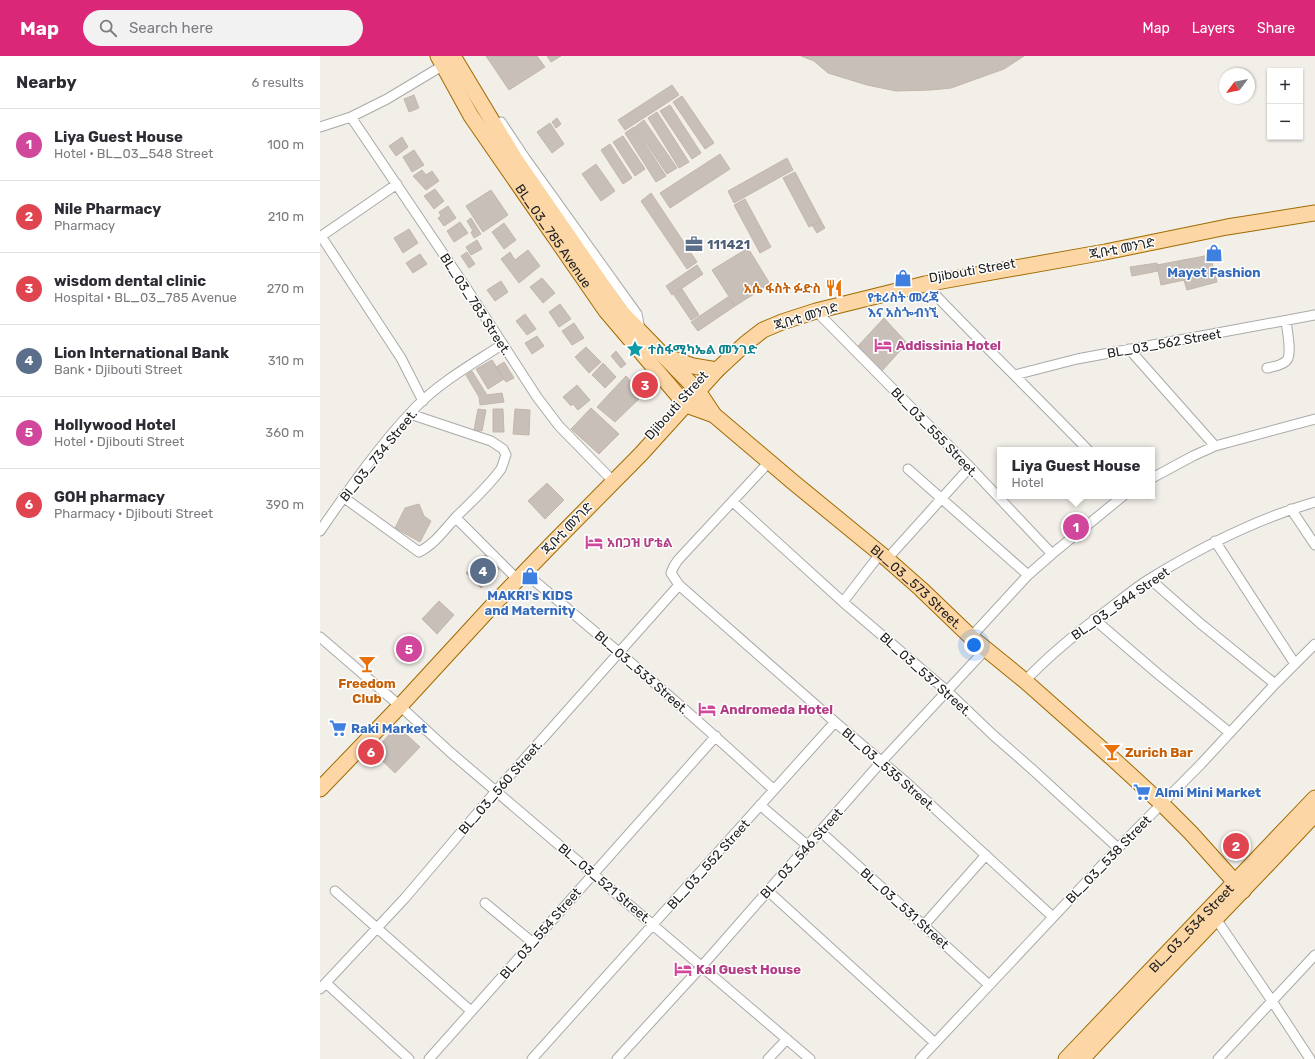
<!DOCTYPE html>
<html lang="en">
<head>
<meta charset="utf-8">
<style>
  :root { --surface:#fff; --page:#f2f2f3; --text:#2b2b33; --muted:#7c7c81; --line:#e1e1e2; --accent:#db2777 }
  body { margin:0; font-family:Rubik,"Noto Sans Ethiopic",sans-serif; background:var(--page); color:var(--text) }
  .controls { position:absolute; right:12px; top:12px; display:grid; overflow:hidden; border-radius:0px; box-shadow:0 1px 3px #0004 }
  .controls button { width:36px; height:36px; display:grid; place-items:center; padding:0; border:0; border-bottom:1px solid var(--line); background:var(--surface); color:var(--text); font:20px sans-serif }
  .compass { position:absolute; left:899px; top:12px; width:36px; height:36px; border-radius:50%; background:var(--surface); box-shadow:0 1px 3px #0004; rotate:238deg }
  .you { position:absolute; left:654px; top:589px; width:14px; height:14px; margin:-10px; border:3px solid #fff; border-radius:50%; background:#1a73e8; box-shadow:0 0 0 6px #1a73e833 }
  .badge { display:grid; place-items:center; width:26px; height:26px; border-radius:50%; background:var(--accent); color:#fff; font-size:13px; font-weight:700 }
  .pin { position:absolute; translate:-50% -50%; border:2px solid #fff; box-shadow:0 1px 4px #0006 }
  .popup { position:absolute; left:677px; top:391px; width:158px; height:52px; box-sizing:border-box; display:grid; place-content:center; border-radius:0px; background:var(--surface); filter:drop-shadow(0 1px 3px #0005); font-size:13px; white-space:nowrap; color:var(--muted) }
  .popup b { font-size:15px; color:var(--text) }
  .popup::after { content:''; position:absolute; left:50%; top:100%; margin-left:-8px; border:8px solid transparent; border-top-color:var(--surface) }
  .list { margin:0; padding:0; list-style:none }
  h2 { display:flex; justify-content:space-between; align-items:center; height:52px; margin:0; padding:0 16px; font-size:17px }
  h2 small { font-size:13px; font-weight:400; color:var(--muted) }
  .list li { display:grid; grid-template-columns:26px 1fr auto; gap:12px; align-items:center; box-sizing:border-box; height:72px; padding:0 16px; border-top:1px solid var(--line) }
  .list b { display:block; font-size:15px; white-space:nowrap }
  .list p { margin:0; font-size:13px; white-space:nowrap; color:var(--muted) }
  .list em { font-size:13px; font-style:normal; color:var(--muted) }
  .icon { flex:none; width:22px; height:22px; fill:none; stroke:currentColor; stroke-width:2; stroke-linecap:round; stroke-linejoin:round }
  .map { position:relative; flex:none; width:995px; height:1003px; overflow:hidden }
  header { display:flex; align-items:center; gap:24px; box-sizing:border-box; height:56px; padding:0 20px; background:var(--accent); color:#fff }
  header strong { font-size:19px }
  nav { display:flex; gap:22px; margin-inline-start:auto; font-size:14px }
  .search { width:280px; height:36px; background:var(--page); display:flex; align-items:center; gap:10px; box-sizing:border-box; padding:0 14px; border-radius:22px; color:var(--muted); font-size:15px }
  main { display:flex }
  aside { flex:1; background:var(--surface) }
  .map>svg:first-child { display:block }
</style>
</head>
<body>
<header>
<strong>Map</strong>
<div class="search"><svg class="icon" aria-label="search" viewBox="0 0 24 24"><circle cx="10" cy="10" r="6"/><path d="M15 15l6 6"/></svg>Search here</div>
<nav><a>Map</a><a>Layers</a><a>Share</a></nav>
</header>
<main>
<aside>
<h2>Nearby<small>6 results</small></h2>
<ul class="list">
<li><span class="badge" style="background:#d1479c">1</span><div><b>Liya Guest House</b><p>Hotel · BL_03_548 Street</p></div><em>100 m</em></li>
<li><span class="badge" style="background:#e0444e">2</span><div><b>Nile Pharmacy</b><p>Pharmacy</p></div><em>210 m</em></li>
<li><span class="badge" style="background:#e0444e">3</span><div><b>wisdom dental clinic</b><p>Hospital · BL_03_785 Avenue</p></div><em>270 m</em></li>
<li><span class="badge" style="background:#5c6f8a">4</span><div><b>Lion International Bank</b><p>Bank · Djibouti Street</p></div><em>310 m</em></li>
<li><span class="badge" style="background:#d1479c">5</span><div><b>Hollywood Hotel</b><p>Hotel · Djibouti Street</p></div><em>360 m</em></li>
<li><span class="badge" style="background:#e0444e">6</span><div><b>GOH pharmacy</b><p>Pharmacy · Djibouti Street</p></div><em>390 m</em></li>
</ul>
</aside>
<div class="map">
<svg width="995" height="1003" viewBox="0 0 995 1003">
  <rect width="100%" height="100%" fill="#f2efe9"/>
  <path fill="#c7bfb8" stroke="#c4b6ab" d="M166 0H217L225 11 189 34Z
    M227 0H241L231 6Z
    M481 0H704L684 13 631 32 611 34 576 35 547 29 508 17 494 5Z
    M352 29 359 39 305 74 298 64Z
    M94 39 99 52 89 56 84 43Z
    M362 40 394 87 385 93 353 46Z
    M350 49 381 97 372 103 340 55Z
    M337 56 369 106 359 112 328 62Z
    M237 62 241 68 236 72 232 66Z
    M324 64 357 112 347 118 315 71Z
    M230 67 244 88 232 97 217 76Z
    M314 71 346 120 336 126 305 77Z
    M303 80 325 113 315 120 293 86Z
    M82 81 88 91 76 100 69 90Z
    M290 88 312 122 303 128 281 94Z
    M94 94 104 109 92 116 83 101Z
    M400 98 410 113 350 152 340 137Z
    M467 102 473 114 414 147 408 135Z
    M276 108 295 135 281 145 262 118Z
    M102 114 106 119 112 115 119 125 106 134 93 120Z
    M475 116 501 165 489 171 463 122Z
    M115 133 124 145 114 153 104 140Z
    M171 134 188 159 163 176 146 150Z
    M331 137 377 206 367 213 321 145Z
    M425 143 451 191 440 197 414 149Z
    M128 150 136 162 124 170 118 162 121 160 119 156Z
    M151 162 161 178 154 182 151 176 153 175 147 165Z
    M501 165 505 172 497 177 492 169Z
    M140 166 148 177 134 186 127 175Z
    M184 167 196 184 184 193 172 176Z
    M89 173 98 187 83 197 74 182Z
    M157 184 162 193 151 199 146 191Z
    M428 192 450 228 415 250 392 214Z
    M208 194 220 210 199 227 181 203 190 196 195 204Z
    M147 196 155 208 149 212 141 200Z
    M100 198 107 208 93 217 86 207Z
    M890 199 897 226 867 234 858 205Z
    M858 205 864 224 841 229 837 209Z
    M837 207 838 215 812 220 810 211Z
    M377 209 383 218 352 239 346 230Z
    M222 222 235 237 223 247 210 231Z
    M181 225 188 236 175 245 167 234Z
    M362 233 379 259 371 264 354 239Z
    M408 241 415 250 378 275 371 266Z
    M240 248 251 263 239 271 229 256Z
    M205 258 216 273 207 279 196 265Z
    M564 262 587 287 561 316 538 290Z
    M254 267 264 282 252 289 242 275Z
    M217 280 224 290 212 298 205 287Z
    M266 291 281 306 269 317 255 301Z
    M296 295 306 308 301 312 291 300Z
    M172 304 184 323 168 333 156 313Z
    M184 306 194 322 186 326 176 311Z
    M283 307 296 321 285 332 272 319Z
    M152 315 167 339 182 337 184 346 160 349 159 341 146 319Z
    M306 320 323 339 295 366 277 351Z
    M257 329 270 344 258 354 253 348 251 350 243 341Z
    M271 352 299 378 279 398 251 373Z
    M158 353 166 354 162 375 154 374Z
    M173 353H183L184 376H173Z
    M195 353 210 354 209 379 193 378Z
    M227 427 244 444 225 463 208 445Z
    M99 448 104 460 111 465 100 486 75 472 85 452Z
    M166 498 180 512 161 532 146 517Z
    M119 545 134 559 117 578 102 563Z
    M77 670 100 691 75 717 53 696Z"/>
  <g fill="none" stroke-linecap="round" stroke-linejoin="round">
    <g stroke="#a9a9a9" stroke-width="11">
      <path id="street" d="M31 61 147 233 217 341 239 370 293 425
        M181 66 205 102 317 258 320 273
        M0 71 31 61 67 43 127 7
        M1 180 81 302 103 345
        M0 181 77 128
        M605 228C658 284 714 338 768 394
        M496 255 650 411 732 498
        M809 293 895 390
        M947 312C953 311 963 309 967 304 972 297 967 274 966 265
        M695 319 757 303 995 259
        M449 406 358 504 354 510 351 517 359 529 515 666 587 727 733 861
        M588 413 708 519
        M832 422 873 400 895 390 995 363
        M23 441 99 496C115 488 125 473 137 460 152 445 168 431 181 413 183 409 184 403 186 399L183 393 171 385 90 358
        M413 446 523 546 627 635 672 678 713 714 798 792
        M971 453 995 489
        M136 462 198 524
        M0 475C29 433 61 387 96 351 120 326 154 307 183 288
        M895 485 975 608
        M567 503 650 411
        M205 517C289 587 373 659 454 734
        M830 523 881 568 955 628
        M523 546 560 498
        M774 563 838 618 910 677
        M0 581 80 650 130 696 490 1003
        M651 581 708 519 732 498 803 440
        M705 625C730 598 759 575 789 553 803 542 816 531 831 522 883 490 936 463 995 446
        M440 749 488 790
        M501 776 669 929
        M15 835 151 955
        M448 835 615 987
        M165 847 212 886
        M894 860 952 945 990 1003
        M604 869 666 799
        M6 927 89 1003
        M0 933 85 842 176 735 359 529
        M109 1003 396 680
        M212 1003 515 666
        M297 1003 382 910 561 706 666 593
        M448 1003 467 983
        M600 1003 798 792 881 708 955 628 995 588
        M898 1003 995 899"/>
    </g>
    <g stroke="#a06b00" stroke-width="17">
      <g id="primary">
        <path id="s1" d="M118 0 151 60 286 255 366 349 394 359"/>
        <path id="s2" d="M133 0 195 103 293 245 303 258 378 335 394 359 473 426 567 503 601 533 651 581 705 625 792 702 841 747 871 777 923 835"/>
        <path d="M348 301 373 310 397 314"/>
        <path d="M0 733 80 650 172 550 233 487 321 398 397 314 425 288 443 274 462 266 496 255 605 228 785 196 907 171 995 157"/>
        <path id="s3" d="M746 1003 995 742"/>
        <path d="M762 1003C839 920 918 841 995 758"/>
      </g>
    </g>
    <use href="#street" stroke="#fff" stroke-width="9"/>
    <use href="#primary" stroke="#fcd6a4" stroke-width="15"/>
  </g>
  <defs>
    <g id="office-bare" transform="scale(1.38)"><path d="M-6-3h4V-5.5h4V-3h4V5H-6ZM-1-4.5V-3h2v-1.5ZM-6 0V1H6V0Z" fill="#5c6f8a" stroke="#fff" stroke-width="2.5" paint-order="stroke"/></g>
    <g id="shop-bare" transform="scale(1.38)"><path d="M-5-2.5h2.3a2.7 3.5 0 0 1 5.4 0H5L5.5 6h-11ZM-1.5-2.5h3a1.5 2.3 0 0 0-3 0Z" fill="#3f7fe0" stroke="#fff" stroke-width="2.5" paint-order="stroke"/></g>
    <g id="restaurant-bare" transform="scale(1.38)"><path d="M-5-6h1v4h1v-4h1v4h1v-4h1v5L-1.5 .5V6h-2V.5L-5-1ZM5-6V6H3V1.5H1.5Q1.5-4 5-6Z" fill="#e8710a" stroke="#fff" stroke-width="2.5" paint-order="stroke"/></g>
    <g id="hotel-bare" transform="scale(1.38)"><path d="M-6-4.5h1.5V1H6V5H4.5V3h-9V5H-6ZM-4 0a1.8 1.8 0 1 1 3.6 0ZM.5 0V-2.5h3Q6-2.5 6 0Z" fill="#d1479c" stroke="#fff" stroke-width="2.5" paint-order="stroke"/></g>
    <g id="sight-bare" transform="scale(1.38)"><path d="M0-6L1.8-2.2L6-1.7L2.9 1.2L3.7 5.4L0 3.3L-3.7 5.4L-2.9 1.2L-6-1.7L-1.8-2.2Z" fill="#0f9aa8" stroke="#fff" stroke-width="2.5" paint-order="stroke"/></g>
    <g id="bar-bare" transform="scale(1.38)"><path d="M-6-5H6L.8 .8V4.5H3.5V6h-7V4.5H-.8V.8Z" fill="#e8710a" stroke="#fff" stroke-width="2.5" paint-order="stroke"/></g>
    <g id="supermarket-bare" transform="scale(1.38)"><path d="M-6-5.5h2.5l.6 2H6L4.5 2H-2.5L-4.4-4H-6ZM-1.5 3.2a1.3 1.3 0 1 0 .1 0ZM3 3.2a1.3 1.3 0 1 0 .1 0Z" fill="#3f7fe0" stroke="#fff" stroke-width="2.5" paint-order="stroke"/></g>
  </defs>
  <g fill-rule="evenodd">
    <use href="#office-bare" x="374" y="188"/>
    <use href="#shop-bare" x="894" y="197"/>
    <use href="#shop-bare" x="583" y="222"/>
    <use href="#restaurant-bare" x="514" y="232"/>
    <use href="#hotel-bare" x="563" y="289"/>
    <use href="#sight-bare" x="315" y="293"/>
    <use href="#hotel-bare" x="274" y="486"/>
    <use href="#shop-bare" x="210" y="520"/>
    <use href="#bar-bare" x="47" y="608"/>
    <use href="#hotel-bare" x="387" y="653"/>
    <use href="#supermarket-bare" x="18" y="672"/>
    <use href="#bar-bare" x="792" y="696"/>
    <use href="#supermarket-bare" x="822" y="736"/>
    <use href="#hotel-bare" x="363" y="913"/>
  </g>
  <g text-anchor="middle" stroke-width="3" stroke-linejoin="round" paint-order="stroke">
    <g font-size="13" fill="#222" stroke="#fff">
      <text dy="5" stroke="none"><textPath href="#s1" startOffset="214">BL_03_785 Avenue</textPath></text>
      <text transform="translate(802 192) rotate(-11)" y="5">ጂቡቲ መንገድ</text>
      <text transform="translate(652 214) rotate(-10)" y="5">Djibouti Street</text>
      <text transform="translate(156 248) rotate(57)" y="5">BL_03_783 Street.</text>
      <text transform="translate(486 260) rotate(-17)" y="5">ጂቡቲ መንገድ</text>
      <text transform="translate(844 287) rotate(-10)" y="5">BL_03_562 Street</text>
      <text transform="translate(356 349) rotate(-48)" y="5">Djibouti Street</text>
      <text transform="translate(615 376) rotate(46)" y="5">BL_03_555 Street.</text>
      <text transform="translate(58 399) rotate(-51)" y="5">Bl_03_734 Street.</text>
      <text transform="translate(247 472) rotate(-46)" y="5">ጂቡቲ መንገድ</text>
      <text dy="5" stroke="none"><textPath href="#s2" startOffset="711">BL_03_573 Street.</textPath></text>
      <text transform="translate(800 547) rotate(-35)" y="5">BL_03_544 Street</text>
      <text transform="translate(322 616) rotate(41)" y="5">BL_03_533 Street.</text>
      <text transform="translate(606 618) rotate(42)" y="5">BL_03_537 Street.</text>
      <text transform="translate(569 713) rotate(41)" y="5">BL_03_535 Street.</text>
      <text transform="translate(180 731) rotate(-49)" y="5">BL_03_560 Street.</text>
      <text transform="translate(481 797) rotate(-48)" y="5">BL_03_546 Street</text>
      <text transform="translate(788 803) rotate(-46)" y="5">BL_03_538 Street</text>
      <text transform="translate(388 808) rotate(-48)" y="5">BL_03_552 Street</text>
      <text transform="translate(285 827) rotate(40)" y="5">BL_03_521 Street.</text>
      <text transform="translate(585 852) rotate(42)" y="5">BL_03_531 Street</text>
      <text dy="5" stroke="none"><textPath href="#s3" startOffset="181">BL_03_534 Street</textPath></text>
      <text transform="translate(220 877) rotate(-49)" y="5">BL_03_554 Street</text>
    </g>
    <g font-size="13" font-weight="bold" fill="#4e5e75" stroke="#fff" text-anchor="start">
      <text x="387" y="193">111421</text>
    </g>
    <g font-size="13" font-weight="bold" fill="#366cbe" stroke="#fff">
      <text x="894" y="221">Mayet Fashion</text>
      <text x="583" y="246">የቱሪስት መረጃ<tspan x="583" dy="15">እና አስጐብነኚ</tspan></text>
      <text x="210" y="544">MAKRI's KIDS<tspan x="210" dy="15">and Maternity</tspan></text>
      <text x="31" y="677" text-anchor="start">Raki Market</text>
      <text x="835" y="741" text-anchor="start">Almi Mini Market</text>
    </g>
    <g font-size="13" font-weight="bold" fill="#c56008" stroke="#fff" text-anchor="end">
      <text x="501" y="237">አሴ ፋስት ፉድስ</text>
      <text x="47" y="632" text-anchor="middle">Freedom<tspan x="47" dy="15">Club</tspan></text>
      <text x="805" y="701" text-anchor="start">Zurich Bar</text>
    </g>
    <g font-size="13" font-weight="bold" fill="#b23c85" stroke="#fff" text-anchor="start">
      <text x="576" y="294">Addissinia Hotel</text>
      <text x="287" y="491">አበጋዝ ሆቴል</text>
      <text x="400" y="658">Andromeda Hotel</text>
      <text x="376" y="918">Kal Guest House</text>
    </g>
    <g font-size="13" font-weight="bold" fill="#0d838f" stroke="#fff" text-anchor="start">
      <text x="328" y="298">ተስፋሚካኤል መንገድ</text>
    </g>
  </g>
</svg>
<div class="controls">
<button>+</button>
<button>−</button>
</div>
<svg class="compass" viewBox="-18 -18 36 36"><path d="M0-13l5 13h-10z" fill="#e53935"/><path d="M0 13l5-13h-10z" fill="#7c7c81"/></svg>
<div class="you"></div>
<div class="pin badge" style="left:756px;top:471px;background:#d1479c">1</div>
<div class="popup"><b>Liya Guest House</b>Hotel</div>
<div class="pin badge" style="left:916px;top:790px;background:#e0444e">2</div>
<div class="pin badge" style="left:325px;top:329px;background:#e0444e">3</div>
<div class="pin badge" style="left:163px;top:515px;background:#5c6f8a">4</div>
<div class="pin badge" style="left:89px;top:593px;background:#d1479c">5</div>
<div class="pin badge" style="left:51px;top:696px;background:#e0444e">6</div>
</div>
</main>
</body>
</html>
